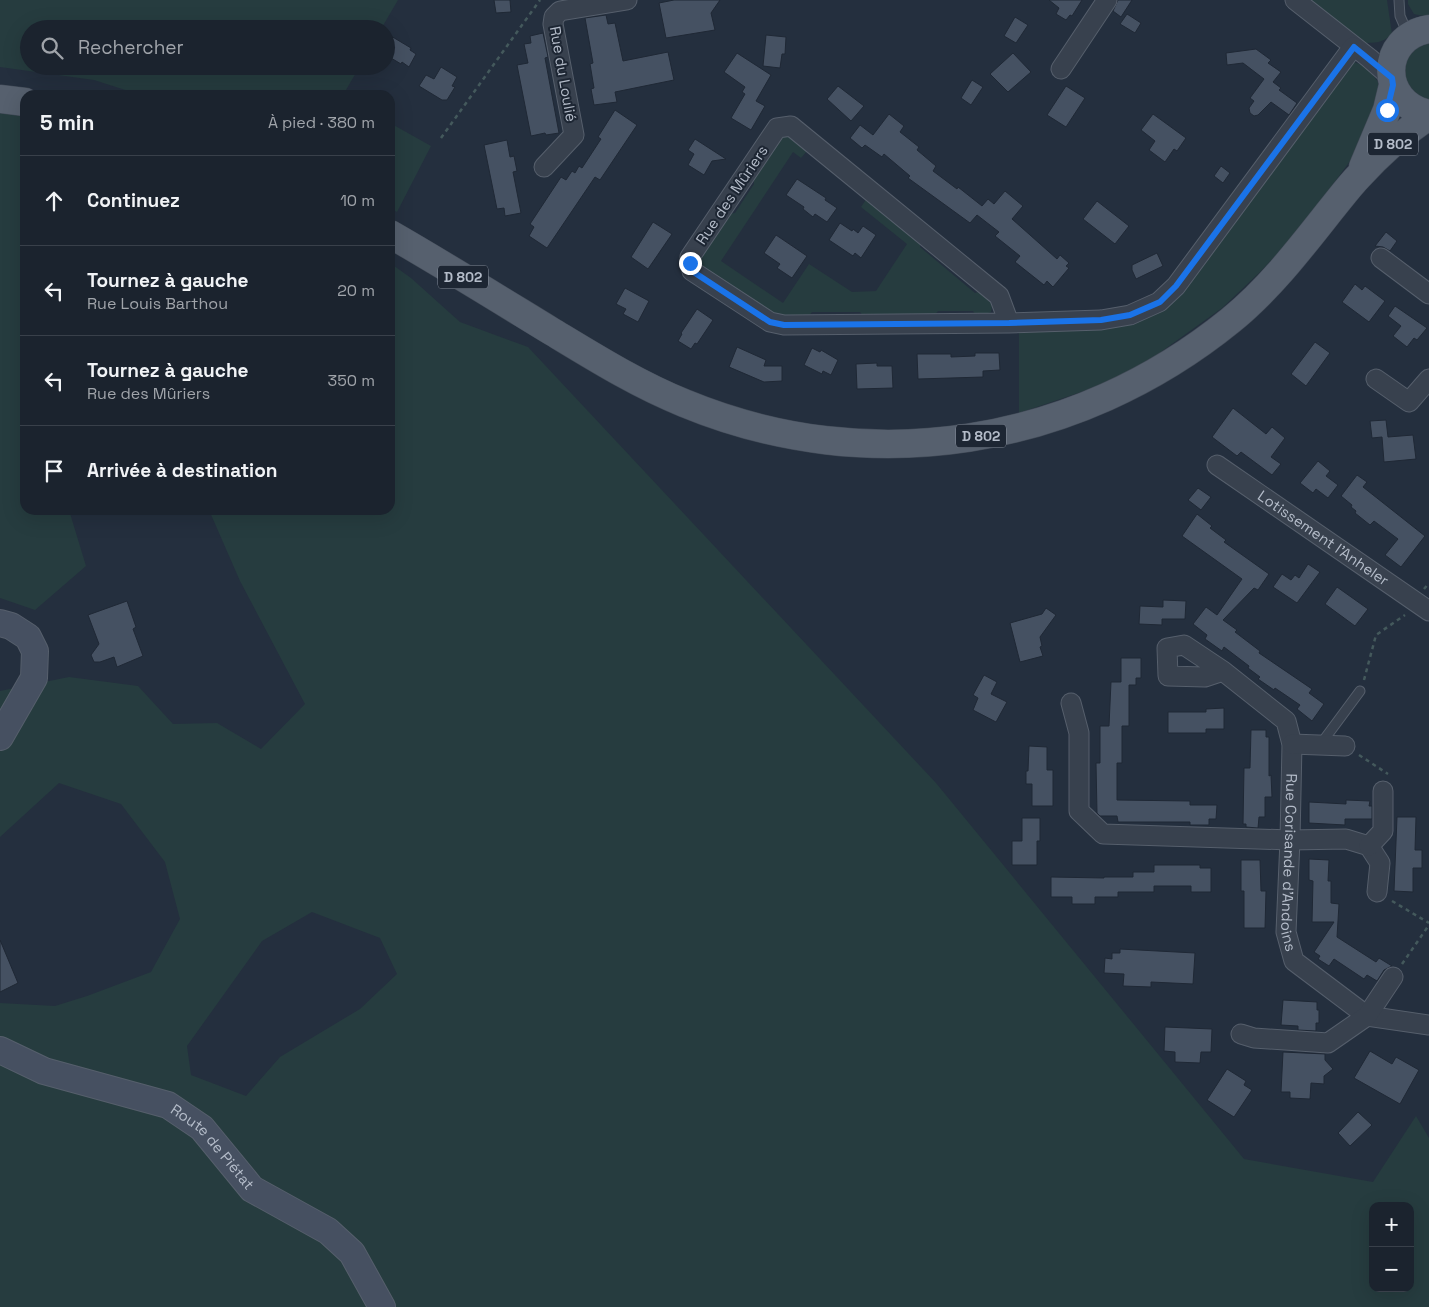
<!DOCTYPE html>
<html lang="fr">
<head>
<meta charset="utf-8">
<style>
  :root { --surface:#1b232e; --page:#282f3a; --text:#f1f3f6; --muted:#a0a4aa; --line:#39404a }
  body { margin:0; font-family:"Space Grotesk",sans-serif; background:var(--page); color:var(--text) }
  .controls { position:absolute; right:15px; bottom:15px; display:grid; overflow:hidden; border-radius:10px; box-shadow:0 5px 20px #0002 }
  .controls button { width:45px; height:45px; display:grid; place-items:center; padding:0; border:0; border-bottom:1px solid var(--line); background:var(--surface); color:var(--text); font:25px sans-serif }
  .stop { position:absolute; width:15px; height:15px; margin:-11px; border:4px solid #1a73e8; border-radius:50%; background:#fff }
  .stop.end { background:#1a73e8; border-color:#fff; box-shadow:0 1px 5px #0008 }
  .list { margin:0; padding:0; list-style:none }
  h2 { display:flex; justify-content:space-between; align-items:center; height:65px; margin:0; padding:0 20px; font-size:21px }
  h2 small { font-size:16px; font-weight:400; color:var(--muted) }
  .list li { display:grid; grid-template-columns:32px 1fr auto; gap:15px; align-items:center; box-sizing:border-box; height:90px; padding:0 20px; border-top:1px solid var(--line) }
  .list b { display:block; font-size:19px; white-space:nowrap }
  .list p { margin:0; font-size:16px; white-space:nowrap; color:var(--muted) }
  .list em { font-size:16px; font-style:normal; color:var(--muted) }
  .icon { flex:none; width:28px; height:28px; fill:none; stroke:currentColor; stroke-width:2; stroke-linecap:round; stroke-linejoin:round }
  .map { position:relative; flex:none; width:1429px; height:1307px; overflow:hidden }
  .search { position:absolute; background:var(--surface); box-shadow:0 5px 20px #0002; left:20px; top:20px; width:375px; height:55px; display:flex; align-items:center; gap:12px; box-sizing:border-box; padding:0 18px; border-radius:28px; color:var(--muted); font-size:19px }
  .panel { position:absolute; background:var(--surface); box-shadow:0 5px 20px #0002; left:20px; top:90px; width:375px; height:425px; border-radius:15px }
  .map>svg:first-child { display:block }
</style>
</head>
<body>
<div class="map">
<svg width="1429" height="1307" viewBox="0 0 1429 1307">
  <rect width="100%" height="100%" fill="#242f3e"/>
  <path fill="#263c3f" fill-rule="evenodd" d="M0 0H398L381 29H29V66H360L343 95H141L94 80 0 67Z
    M1310 0H1387L1392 34C1383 43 1375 43 1362 43Z
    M1408 0H1429V17L1414 14 1408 4Z
    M1429 37V105L1414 99 1400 65 1403 55Z
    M1350 61 1363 65 1371 72 1378 82 1379 94 1356 153 1297 233 1259 273 1222 308 1151 359 1102 385 1019 413V330L1156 312Z
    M0 112 25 117V510H69L86 566 35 610 0 598Z
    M390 123 431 146 397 212 390 208Z
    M786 135 807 151 801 158 793 152 721 261 783 303 809 264 852 292 876 291 907 244 861 207 867 198 920 241V247L975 293 981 291C988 298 994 301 991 312L977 317 973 311H938L933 317 865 318 860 312H812L807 318H778L701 271 698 261 727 214 735 213 754 184 753 176 780 136Z
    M390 263 411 278 460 322 528 347 936 783 1244 1159 1373 1182 1416 1116 1429 1138V1307H0V1003L55 1006 87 996 151 972 180 919 165 862 121 804 59 783 0 837V691L69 677 138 686 173 724 217 723 261 749 305 704 240 581 209 510H390ZM312 912 380 938 397 974 360 1009 280 1057 246 1096 191 1075 187 1046 262 941ZM1373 1206H1410V1288H1373Z"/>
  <path fill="#455162" stroke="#1f2835" d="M494 0H510L511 12 496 13Z
    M674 0H720L711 13 715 30 666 38 659 3Z
    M1049 0H1082L1072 16 1070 15 1066 20 1056 14 1059 8Z
    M1118 0H1132L1121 17 1113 11Z
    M1127 14 1141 23 1135 33 1120 24Z
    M606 15 608 24 615 23 623 61 668 52 674 80 615 92 617 102 594 105 591 89 594 88 590 64 593 63 585 18Z
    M1015 17 1028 25 1016 43 1004 36Z
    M386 33 411 48 410 50 416 54 409 67 402 62 401 64 386 55Z
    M543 33 548 57 545 58 559 133 546 135 545 133 531 136 517 65 528 63 524 44 531 43 530 36Z
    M766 35 786 37 785 54H782L780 68 763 66Z
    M1256 49 1271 60 1268 63 1281 72 1273 82 1281 88 1279 90 1297 103 1289 115 1271 102 1258 115 1254 116 1250 113 1249 108 1254 101 1250 98 1264 79 1243 63 1227 65 1226 53Z
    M737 53 771 75 756 101 765 106 751 130 731 118 745 94 742 92 745 87 724 72Z
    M1013 53 1031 72 1008 92 990 74Z
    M441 67 457 77 452 86 455 87 447 100H442L419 86 426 75 434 79Z
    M972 80 983 87 971 105 961 98Z
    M838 86 864 106 851 121 827 99Z
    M1066 86 1085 98 1066 127 1047 115Z
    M615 110 637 125 600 180 595 177 547 248 529 236 534 227 530 224 561 177 566 180 572 171 575 173 579 166 582 168 601 139 598 137Z
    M889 114 904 126 900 132 919 147 917 150 936 166 933 171 957 189 958 187 982 206 988 199 994 204 1005 191 1023 206 1012 219 1057 259 1060 255 1069 263 1066 266 1069 268 1053 287 1047 281 1044 285 1015 262 1020 256 995 236 999 232 977 215 970 223 908 178 910 176 884 154 882 157 865 145 862 148 850 138 860 125 873 135Z
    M1153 114 1186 138 1177 151 1174 149 1165 162 1149 150 1155 141 1141 130Z
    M695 139 726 159 712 161 704 175 688 165 694 154 688 150Z
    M507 140 510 157 514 156 517 171 513 172 521 213 505 216 504 208 497 209 484 145Z
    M1221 166 1230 173 1223 183 1214 176Z
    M797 179 826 198 825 200 837 208 827 222 815 214 813 217 803 209 804 207 786 195Z
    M1097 201 1129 226 1115 244 1083 219Z
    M653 222 672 234 648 269 631 257Z
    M840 223 852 231 853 229 858 233 863 226 876 235 861 258 855 253 853 256 829 240Z
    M1386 232 1397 241 1390 251 1383 247 1375 246Z
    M776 235 807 256 792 278 777 268 780 264 764 253Z
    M1157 253 1163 266 1136 279 1132 270V265Z
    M1355 284 1362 290 1365 286 1385 301 1369 322 1342 302Z
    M625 288 649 301 638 322 623 314 626 309 616 304Z
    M1395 306 1427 328 1417 340 1414 338 1407 347 1393 336 1401 326 1388 316Z
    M697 309 713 320 697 344 695 343 691 349 678 341 682 334 681 333Z
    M1315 342 1330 353 1306 386 1291 374Z
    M737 347 766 360 764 366H782V381L764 382 729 367Z
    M812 348 820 352 821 350 838 360 831 375 823 371 822 374 804 365Z
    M975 353H999L1000 370 983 371V377L918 379 917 354H951V357L975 356Z
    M877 363V366H892L893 388 857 389 856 364Z
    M1233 408 1266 434 1272 427 1285 438 1271 457 1281 464 1272 475 1241 452 1237 456 1212 437Z
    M1386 420 1388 437 1413 435 1416 459 1384 462 1382 437 1372 438 1370 421Z
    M1318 461 1330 471 1326 476 1338 485 1328 498 1316 489 1313 493 1300 483Z
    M1357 475 1367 482 1363 487 1425 536 1401 567 1385 555 1398 539 1374 521 1370 525 1355 513 1356 511 1351 507 1352 505 1341 496Z
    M1198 488 1211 497 1201 510 1188 500Z
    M1197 514 1212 526 1210 528 1226 540 1224 542 1269 574 1258 590 1254 588 1223 620 1237 630 1235 632 1260 651 1259 653 1312 689 1309 693 1324 704 1312 721 1297 709 1300 705 1275 688 1274 690 1258 679 1260 677 1248 668 1249 666 1224 647 1222 651 1205 639 1207 635 1193 624 1206 607 1217 615 1242 579 1182 536Z
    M1308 564 1320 572 1297 603 1273 587 1282 574 1291 580 1295 575 1299 578Z
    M1337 587 1368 609 1355 626 1325 604Z
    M1163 600 1186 601 1185 619H1162V625L1139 624 1140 606 1163 607Z
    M127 601 136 627 133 629 143 656 117 667 114 657 100 662H94L91 655 99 644 88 615Z
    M1046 608 1056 615 1040 637 1042 646 1040 647 1043 656 1020 662 1010 623 1042 614Z
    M1121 658H1141V678H1136V685H1129V726H1122V763H1117V800L1190 801V805H1217L1216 819H1209V825H1190V822H1118L1117 816H1100L1097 813 1096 763H1100V726H1109L1111 682H1121Z
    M984 675 997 682 991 694 1007 702 996 722 973 710 978 698 973 695Z
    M1224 708V729H1206V733H1168V712H1206V709Z
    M1251 730H1266V737H1269V776L1271 775 1272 797H1265V817H1259L1258 828 1246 827V824H1243L1244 768H1250Z
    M1029 746 1047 747V770H1053V806H1032V784H1026V771H1028Z
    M1346 800 1370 801 1369 806H1372V819H1345V825L1309 823V802L1346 804Z
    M1397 817H1416L1415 850H1422V868H1413V892L1394 891Z
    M1022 818H1040V841H1037V865H1012V841H1022Z
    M1309 859 1329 860 1328 881H1331V903L1339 904 1337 937 1376 962 1379 958 1392 966 1384 970 1377 981 1367 975 1364 979 1334 959 1329 966 1318 959 1320 956 1314 952 1334 922H1312L1313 881 1309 880Z
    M1241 860H1260L1261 891H1266L1265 928H1244V891H1241Z
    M1154 865H1200V868H1211V892H1191V886H1154V892H1118V897H1095V904H1072V897H1051V877L1104 878V877H1133V872H1154Z
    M0 940 18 983 0 992Z
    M1120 949 1195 953 1193 984 1151 982V987L1123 986 1124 974 1104 973 1105 958 1112 959V953H1120Z
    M1283 1000 1317 1002V1010H1319V1023H1316V1031L1298 1030V1026L1281 1025Z
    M1165 1027 1212 1029 1211 1052H1201L1200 1063 1175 1062V1052L1164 1051Z
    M1370 1051 1392 1064 1396 1057 1419 1070 1400 1104 1354 1078Z
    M1283 1052 1325 1054V1060L1333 1069 1324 1076V1084L1311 1083 1310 1099 1290 1098V1092H1281Z
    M1227 1069 1246 1081 1244 1085 1252 1090 1234 1117 1207 1100Z
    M1358 1112 1372 1125 1350 1146 1338 1133Z"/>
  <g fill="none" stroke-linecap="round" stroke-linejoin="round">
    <g stroke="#565f6c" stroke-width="11">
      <path id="lane" d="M1399 0 1400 16 1408 34
        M1320 745 1360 691"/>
    </g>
    <g stroke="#565f6c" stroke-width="21">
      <g id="street">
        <path d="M1295 0 1369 58 1392 78"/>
        <path d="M1061 69 1107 0"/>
        <path d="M544 167 574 135 553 24 554 17 560 11 627 0"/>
        <path d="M1381 258 1429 294"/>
        <path d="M1009 323 999 296 791 126 777 128 690 257 692 271 770 322 784 325 1009 323 1101 320 1130 315 1159 302 1176 286 1353 47"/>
        <path d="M1376 379 1409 402 1429 379"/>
        <path id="s1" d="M1217 465 1429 611"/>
        <path id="s2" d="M1223 671 1205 677 1168 676 1167 648 1184 645 1223 671 1286 721 1292 744 1290 840 1286 932 1294 961 1367 1016 1429 1025"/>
        <path d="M1071 703 1079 733V811L1103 834 1290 840 1346 839 1369 846 1380 863 1377 892"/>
        <path d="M1292 744 1345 746"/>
        <path d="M1369 846 1383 831V791"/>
        <path d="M1241 1034 1254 1038 1328 1043 1367 1016 1393 977"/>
      </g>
    </g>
    <g stroke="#565f6c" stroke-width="28">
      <g id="secondary">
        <path d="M0 623 11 626 28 637 35 651 34 678 0 737"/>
        <path id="s3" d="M0 1050 44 1071 168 1105 202 1128 252 1189 328 1231 352 1253 382 1307"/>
      </g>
    </g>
    <g stroke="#414a57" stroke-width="29">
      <path id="primary" d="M1429 29C1379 37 1378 103 1429 114
        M0 99 25 102
        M1363 167 1387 110 1393 85
        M390 234C444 265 497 298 551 331 594 357 637 384 684 403 870 480 1076 446 1231 320 1269 289 1299 250 1329 212 1339 200 1349 186 1360 175 1380 153 1404 132 1429 116"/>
    </g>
    <path stroke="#44595c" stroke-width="2.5" stroke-dasharray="4 4" stroke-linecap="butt" d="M441 138 540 0
      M1424 589 1429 583
      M1364 680 1376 635 1405 615
      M1359 755 1388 774
      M1392 901 1429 923
      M1402 964 1429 925"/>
    <use href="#lane" stroke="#38414e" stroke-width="9"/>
    <use href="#street" stroke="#38414e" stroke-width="19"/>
    <use href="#secondary" stroke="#465061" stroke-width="26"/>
    <use href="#primary" stroke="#56606e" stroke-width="28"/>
  </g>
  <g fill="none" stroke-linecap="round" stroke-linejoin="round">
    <path stroke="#1a73e8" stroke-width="6" d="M690 263 692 271 770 322 784 325 1009 323 1101 320 1130 315 1160 302 1176 286 1354 47 1392 78 1393 85 1387 110"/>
  </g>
  <g text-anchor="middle" stroke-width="4" stroke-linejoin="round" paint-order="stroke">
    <g fill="#1d2633" stroke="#878f9c" stroke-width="1">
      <rect x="1368" y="132.5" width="50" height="23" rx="4"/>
      <rect x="438" y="265.5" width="50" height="23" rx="4"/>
      <rect x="956" y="424.5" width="50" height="23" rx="4"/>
    </g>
    <g font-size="14" font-weight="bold" fill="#b4bcc9">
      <text x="1393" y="149">D 802</text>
      <text x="463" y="282">D 802</text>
      <text x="981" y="441">D 802</text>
    </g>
    <g font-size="15" fill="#b4bcc9" stroke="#1d2633">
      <text transform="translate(563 74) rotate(80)" y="5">Rue du Loulié</text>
      <text transform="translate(732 195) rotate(-56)" y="5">Rue des Mûriers</text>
      <text dy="5" stroke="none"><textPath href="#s1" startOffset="129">Lotissement l'Anheler</textPath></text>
      <text dy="5" stroke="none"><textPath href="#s2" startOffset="371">Rue Corisande d'Andoins</textPath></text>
      <text dy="5" stroke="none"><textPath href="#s3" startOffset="239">Route de Piétat</textPath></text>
    </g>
  </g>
</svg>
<div class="controls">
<button>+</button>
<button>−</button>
</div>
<div class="stop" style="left:1387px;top:110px"></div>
<div class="stop end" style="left:690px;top:263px"></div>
<div class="search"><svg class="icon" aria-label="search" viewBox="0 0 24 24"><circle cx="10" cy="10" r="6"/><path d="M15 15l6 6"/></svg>Rechercher</div>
<section class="panel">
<h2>5 min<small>À pied · 380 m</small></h2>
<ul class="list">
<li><svg class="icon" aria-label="ahead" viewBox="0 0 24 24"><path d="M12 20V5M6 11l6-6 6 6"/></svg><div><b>Continuez</b></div><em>10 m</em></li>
<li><svg class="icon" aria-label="left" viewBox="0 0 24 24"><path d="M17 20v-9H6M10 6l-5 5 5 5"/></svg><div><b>Tournez à gauche</b><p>Rue Louis Barthou</p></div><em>20 m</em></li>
<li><svg class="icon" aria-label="left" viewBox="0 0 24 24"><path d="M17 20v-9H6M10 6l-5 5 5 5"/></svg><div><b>Tournez à gauche</b><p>Rue des Mûriers</p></div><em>350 m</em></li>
<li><svg class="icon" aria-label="arrive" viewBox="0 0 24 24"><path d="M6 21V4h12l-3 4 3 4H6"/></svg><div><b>Arrivée à destination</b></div></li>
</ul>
</section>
</div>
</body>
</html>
